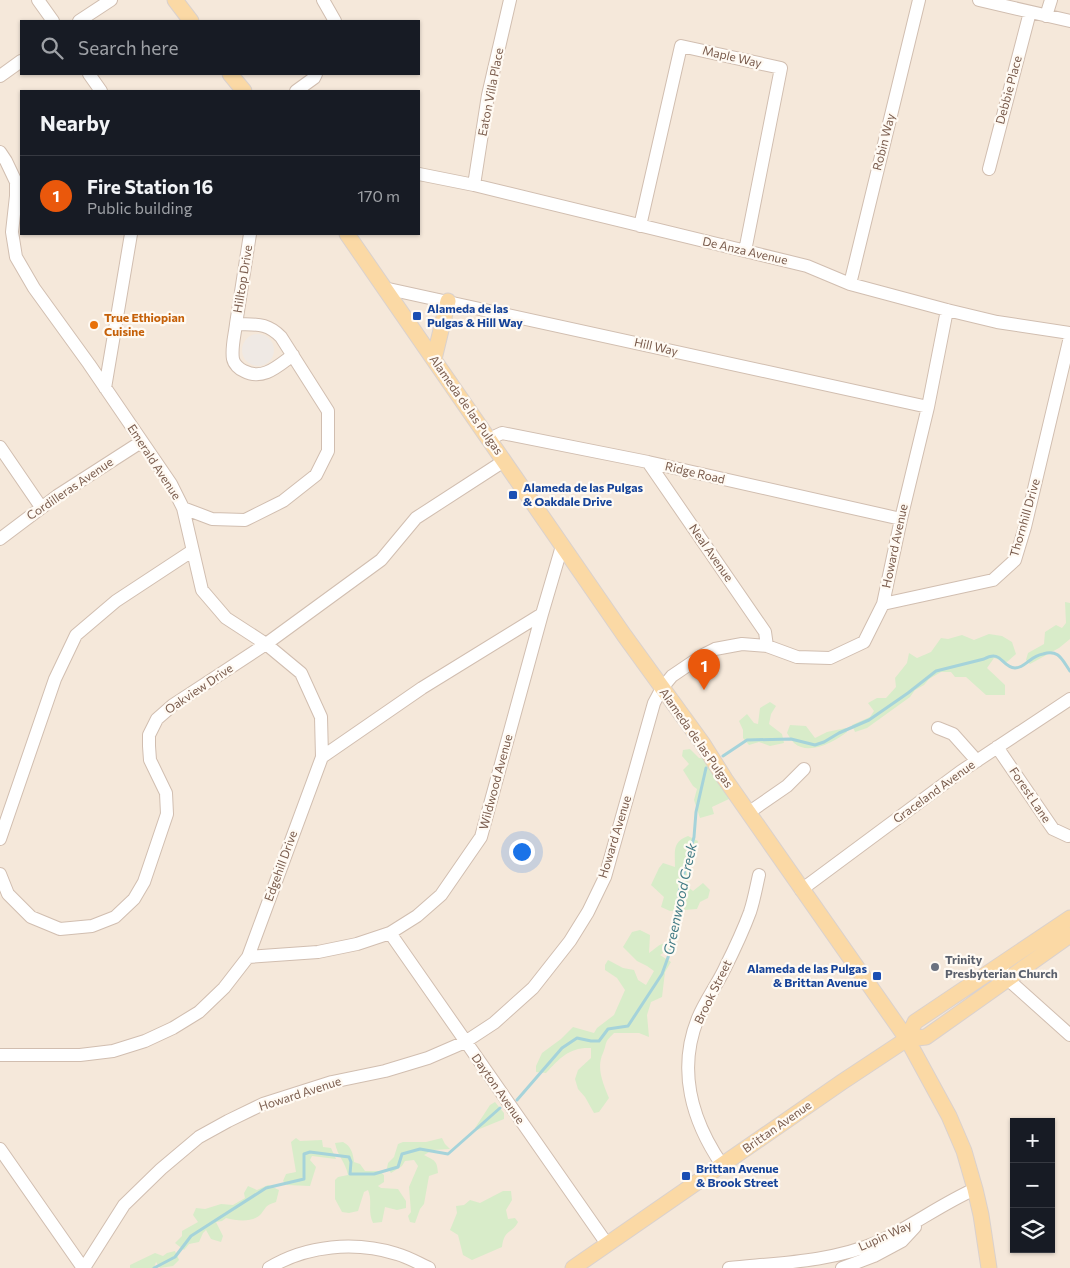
<!DOCTYPE html>
<html lang="en">
<head>
<meta charset="utf-8">
<style>
  :root { --surface:#171b24; --page:#242831; --text:#f1f3f6; --muted:#9ea1a6; --line:#363941; --accent:#ea580c }
  body { margin:0; font-family:Commissioner,sans-serif; background:var(--page); color:var(--text) }
  .controls { position:absolute; right:15px; bottom:15px; display:grid; overflow:hidden; border-radius:0px; box-shadow:0 1px 4px #0004 }
  .controls button { width:45px; height:45px; display:grid; place-items:center; padding:0; border:0; border-bottom:1px solid var(--line); background:var(--surface); color:var(--text); font:25px sans-serif }
  .you { position:absolute; left:521px; top:851px; width:18px; height:18px; margin:-12px; border:4px solid #fff; border-radius:50%; background:#1a73e8; box-shadow:0 0 0 8px #1a73e833 }
  .badge { display:grid; place-items:center; width:32px; height:32px; border-radius:50%; background:var(--accent); color:#fff; font-size:16px; font-weight:700 }
  .pin { position:absolute; translate:-50% -41px; filter:drop-shadow(0 1px 2px #0008) }
  .pin::after { content:''; position:absolute; top:26px; width:18px; height:15px; background:inherit; clip-path:polygon(0 0,100% 0,50% 100%) }
  .list { margin:0; padding:0; list-style:none }
  h2 { display:flex; justify-content:space-between; align-items:center; height:65px; margin:0; padding:0 20px; font-size:21px }
  h2 small { font-size:16px; font-weight:400; color:var(--muted) }
  .list li { display:grid; grid-template-columns:32px 1fr auto; gap:15px; align-items:center; box-sizing:border-box; height:80px; padding:0 20px; border-top:1px solid var(--line) }
  .list b { display:block; font-size:19px; white-space:nowrap }
  .list p { margin:0; font-size:16px; white-space:nowrap; color:var(--muted) }
  .list em { font-size:16px; font-style:normal; color:var(--muted) }
  .icon { flex:none; width:28px; height:28px; fill:none; stroke:currentColor; stroke-width:2; stroke-linecap:round; stroke-linejoin:round }
  .map { position:relative; flex:none; width:1070px; height:1268px; overflow:hidden }
  .search { position:absolute; background:var(--surface); box-shadow:0 1px 4px #0004; left:20px; top:20px; width:400px; height:55px; display:flex; align-items:center; gap:12px; box-sizing:border-box; padding:0 18px; border-radius:0px; color:var(--muted); font-size:19px }
  .panel { position:absolute; background:var(--surface); box-shadow:0 1px 4px #0004; left:20px; top:90px; width:400px; height:145px; border-radius:0px }
  .map>svg:first-child { display:block }
</style>
</head>
<body>
<div class="map">
<svg width="1070" height="1268" viewBox="0 0 1070 1268">
  <rect width="100%" height="100%" fill="#fdf6ec"/>
  <path fill="#f5e8da" fill-rule="evenodd" d="M0 0H1070V1268H0ZM21 21H419V74H21ZM21 91H419V234H21ZM1014 1122H1051V1249H1014Z"/>
  <path fill="#efe9e4" d="M242 350a16 16 0 1 1 32 0a16 16 0 1 1-32 0Z"/>
  <path fill="#d8ecc9" d="M1065 602 1070 603V639L1059 648 1030 664 1026 660 1028 653 1044 644 1045 632 1056 625 1062 628 1066 623Z
    M989 634 1002 636 1012 642 1016 654 1007 662 994 658 987 668 1005 685V695H986L966 677H955L951 672H941L929 679 924 685 915 690 910 697 867 728 855 732 852 725 870 717 874 711 868 703 877 698H886L896 687 895 678 907 663 909 653 917 658 931 652 941 638 948 639 962 635 974 640Z
    M770 702 776 706 771 714 769 724 782 734 784 743 770 746 759 742 749 745 743 738V730L739 721 747 714 754 723 758 724 760 708Z
    M790 725 806 726 815 738 827 732 846 728 847 732C834 742 809 756 794 743 791 740 789 736 787 733Z
    M690 749 699 758 706 759 730 792 729 799 712 807 714 814 700 818 694 800 697 789 693 786 683 770 689 764 682 756 683 750Z
    M688 836 698 841 696 853 690 861 687 886 693 891 703 883 710 890 708 898 700 902 697 909 670 911 661 907 664 897 651 885 659 868 663 863 675 867C675 851 672 842 688 836Z
    M640 930 650 935 649 953C661 944 661 941 677 944L660 955 671 962 665 972 662 997 651 1002 647 1015 649 1037 639 1033H614C603 1044 608 1041 603 1053 596 1068 603 1083 609 1098L599 1112 594 1113 585 1097 578 1089 575 1079 578 1070 591 1058V1048C569 1047 560 1058 546 1073L536 1072V1066L542 1053 561 1039 573 1027 594 1033 597 1028 614 1015 625 990 617 978 605 970V965L608 960 623 968 634 970 638 980 646 985 654 971 647 966 637 961 623 947 632 932Z
    M495 1102 504 1113V1119L477 1130 475 1128 490 1105Z
    M296 1138 300 1141 322 1140 323 1147 331 1148 336 1159 312 1156 310 1160 316 1167 310 1186 287 1185 283 1181 286 1174 296 1172 291 1142Z
    M442 1138 445 1144 450 1149 433 1150 424 1155C435 1161 437 1160 438 1173L429 1176 424 1204 420 1209 415 1223 410 1222 408 1216 411 1212 409 1187 418 1166 414 1160 405 1161 402 1166 391 1173 387 1168 388 1163 394 1157 398 1144 403 1142H426Z
    M343 1142C351 1146 353 1153 354 1162L360 1164 365 1171H379L384 1175V1182L378 1186 381 1188 398 1189 406 1201V1208L397 1210 385 1207 382 1222 373 1223C367 1210 373 1202 368 1190L364 1192 358 1211 349 1213 342 1212 335 1199V1180L338 1177 348 1175C346 1163 337 1155 335 1143Z
    M268 1185 279 1190 276 1202C265 1206 268 1205 261 1214 253 1223 237 1221 226 1218L222 1221 216 1222 223 1236 221 1242 211 1239 206 1230 203 1233 199 1242 189 1244 184 1250 175 1243 182 1236V1231L198 1222 193 1215 196 1208 205 1209 221 1204 233 1205 245 1198 244 1193 248 1186 257 1190Z
    M503 1191H511L512 1200 506 1210 508 1219 515 1218 518 1222C512 1234 504 1229 502 1247L472 1260 463 1255 458 1235 450 1230 457 1213 456 1206 464 1205 470 1200 480 1203Z
    M175 1251 179 1260 173 1266 160 1268 156 1262 154 1268H130V1265L155 1253 163 1256 167 1253Z"/>
  <g fill="none" stroke-linecap="round" stroke-linejoin="round">
    <path stroke="#a5d3da" stroke-width="3" d="M723 756 747 740 791 739 815 745 824 742 839 733 869 720 908 693 936 671 984 659C1002 649 1001 667 1015 668 1021 668 1025 664 1029 661 1034 657 1037 655 1043 654 1059 649 1062 660 1070 671
      M517 1100 562 1048 577 1038 591 1041H599L608 1029 628 1026 662 974 671 949 677 912 679 892 694 837 696 812 706 768
      M154 1268 175 1257 191 1236 266 1188 304 1179V1154L310 1152 349 1157 351 1162 350 1174H374L398 1167 402 1154 420 1149 448 1154 500 1108"/>
    <g stroke="#d1beb0" stroke-width="14">
      <path id="minor" d="M38 0 53 21
        M323 0 335 21
        M979 0 1070 21
        M1046 16 1051 0
        M79 21 111 0
        M89 74 101 91
        M0 76 21 61
        M296 91 314 78 316 74
        M0 152 6 161 16 182V196L12 232 16 257 34 288 89 364 171 484 183 508 202 590 226 618 266 644 301 673 321 717 322 757
        M989 169 1030 12
        M419 174 474 185 807 266 850 284 947 310 997 322 1070 333
        M474 185 488 95 510 0
        M640 226 681 46 781 68 745 251
        M850 284 919 0
        M384 288 928 407
        M236 324C235 334 231 348 233 359 234 364 239 369 244 371 263 381 278 366 293 355
        M105 388 131 234
        M489 439 502 433 648 462 901 519
        M0 447 41 507
        M648 462 765 632 767 646
        M183 508 212 519 245 520 283 501 316 475 328 451V411L281 337C266 322 256 325 236 324L250 234
        M0 539 57 496 141 442
        M883 604 993 580 1015 560 1025 527 1070 337
        M938 728 953 734 977 761
        M997 747 1053 829 1068 836
        M748 813 787 786 804 769
        M0 839 55 679 76 635 116 601 192 551
        M0 874 8 894 31 917 60 929 92 926 115 917 134 899 144 882 167 814 166 793 150 760 149 746V735L157 719 173 705 266 644 381 560 416 518 504 461
        M801 890 960 772 1070 699
        M390 933 607 1244
        M248 957 318 952 357 944 390 933 417 916 441 895 481 837 542 614 562 546
        M999 966 1013 984 1070 1035
        M0 1055H80L113 1051 145 1041 173 1028 199 1012 224 988 248 957 322 757 422 688 542 614
        M0 1149 83 1268
        M722 1165C692 1121 677 1070 698 1018 705 1001 717 985 725 968 734 950 743 931 750 912 754 900 756 888 759 875
        M84 1268 124 1205 161 1169 199 1137 228 1121 263 1104 332 1082 385 1071 428 1058 465 1042 494 1023 533 988 570 941 588 912 605 877 654 703 662 688 672 676 703 655 715 649 742 644 767 646 797 657 830 658 864 642 883 604 901 519 928 407 947 310
        M269 1268C307 1245 355 1241 397 1254 408 1257 418 1263 429 1268
        M729 1268C778 1263 831 1262 878 1242 911 1227 941 1204 975 1189
        M842 1268 874 1256 902 1241 915 1227"/>
    </g>
    <g stroke="#dad1cd" stroke-width="17">
      <path id="major" d="M175 0 191 21
        M230 74 244 91
        M347 234 624 635 703 744 725 779 907 1039 949 1116 964 1151 975 1189 981 1215 989 1268
        M434 359 448 301
        M907 1039 915 1022 1070 918
        M573 1268 842 1082 907 1039 926 1037 1070 935"/>
    </g>
    <use href="#minor" stroke="#fff" stroke-width="12"/>
    <use href="#major" stroke="#fbd9a5" stroke-width="15"/>
  </g>
  <g fill="#1a4fb4" stroke="#fffaf3" stroke-width="2">
    <rect x="412" y="311" width="10" height="10" rx="2.5"/>
    <rect x="508" y="490" width="10" height="10" rx="2.5"/>
    <rect x="872" y="971" width="10" height="10" rx="2.5"/>
    <rect x="681" y="1171" width="10" height="10" rx="2.5"/>
  </g>
  <circle fill="#e8710a" stroke="#fffaf3" stroke-width="2" cx="94" cy="325" r="5"/>
  <circle fill="#6b7280" stroke="#fffaf3" stroke-width="2" cx="935" cy="967" r="5"/>
  <g text-anchor="middle" stroke-width="4.5" stroke-linejoin="round" paint-order="stroke">
    <g font-size="12" fill="#7a5c4d" stroke="#fffaf3">
      <text transform="translate(732 57) rotate(13)" y="4">Maple Way</text>
      <text transform="translate(1009 90) rotate(-75)" y="4">Debbie Place</text>
      <text transform="translate(491 92) rotate(-79)" y="4">Eaton Villa Place</text>
      <text transform="translate(884 142) rotate(-76)" y="4">Robin Way</text>
      <text transform="translate(745 251) rotate(13)" y="4">De Anza Avenue</text>
      <text transform="translate(243 279) rotate(-81)" y="4">Hilltop Drive</text>
      <text transform="translate(656 347) rotate(13)" y="4">Hill Way</text>
      <text transform="translate(466 405) rotate(55)" y="4">Alameda de las Pulgas</text>
      <text transform="translate(154 462) rotate(57)" y="4">Emerald Avenue</text>
      <text transform="translate(695 473) rotate(13)" y="4">Ridge Road</text>
      <text transform="translate(70 489) rotate(-34)" y="4">Cordilleras Avenue</text>
      <text transform="translate(1025 518) rotate(-74)" y="4">Thornhill Drive</text>
      <text transform="translate(895 546) rotate(-78)" y="4">Howard Avenue</text>
      <text transform="translate(711 553) rotate(55)" y="4">Neal Avenue</text>
      <text transform="translate(199 689) rotate(-34)" y="4">Oakview Drive</text>
      <text transform="translate(696 738) rotate(55)" y="4">Alameda de las Pulgas</text>
      <text transform="translate(496 782) rotate(-75)" y="4">Wildwood Avenue</text>
      <text transform="translate(934 792) rotate(-36)" y="4">Graceland Avenue</text>
      <text transform="translate(1030 795) rotate(56)" y="4">Forest Lane</text>
      <text transform="translate(615 837) rotate(-73)" y="4">Howard Avenue</text>
      <text transform="translate(281 866) rotate(-70)" y="4">Edgehill Drive</text>
      <text transform="translate(713 992) rotate(-64)" y="4">Brook Street</text>
      <text transform="translate(498 1089) rotate(55)" y="4">Dayton Avenue</text>
      <text transform="translate(300 1094) rotate(-18)" y="4">Howard Avenue</text>
      <text transform="translate(777 1127) rotate(-35)" y="4">Brittan Avenue</text>
      <text transform="translate(885 1236) rotate(-24)" y="4">Lupin Way</text>
    </g>
    <g font-size="12" font-weight="bold" fill="#164399" stroke="#fffaf3" text-anchor="start">
      <text x="427" y="313">Alameda de las<tspan x="427" dy="14">Pulgas &amp; Hill Way</tspan></text>
      <text x="523" y="492">Alameda de las Pulgas<tspan x="523" dy="14">&amp; Oakdale Drive</tspan></text>
      <text x="867" y="973" text-anchor="end">Alameda de las Pulgas<tspan x="867" dy="14">&amp; Brittan Avenue</tspan></text>
      <text x="696" y="1173">Brittan Avenue<tspan x="696" dy="14">&amp; Brook Street</tspan></text>
    </g>
    <g font-size="12" font-weight="bold" fill="#c56008" stroke="#fffaf3" text-anchor="start">
      <text x="104" y="322">True Ethiopian<tspan x="104" dy="14">Cuisine</tspan></text>
    </g>
    <g font-size="12" font-weight="bold" fill="#5b616d" stroke="#fffaf3" text-anchor="start">
      <text x="945" y="964">Trinity<tspan x="945" dy="14">Presbyterian Church</tspan></text>
    </g>
    <g font-size="14" font-style="italic" fill="#437c86" stroke="#fffaf3">
      <text transform="translate(680 899) rotate(-78)" y="5">Greenwood Creek</text>
    </g>
  </g>
</svg>
<div class="controls">
<button>+</button>
<button>−</button>
<button><svg class="icon" aria-label="layers" viewBox="0 0 24 24"><path d="M12 4l9 5-9 5-9-5zM3 14l9 5 9-5"/></svg></button>
</div>
<div class="you"></div>
<div class="pin badge" style="left:704px;top:690px">1</div>
<div class="search"><svg class="icon" aria-label="search" viewBox="0 0 24 24"><circle cx="10" cy="10" r="6"/><path d="M15 15l6 6"/></svg>Search here</div>
<section class="panel">
<h2>Nearby<small></small></h2>
<ul class="list">
<li><span class="badge">1</span><div><b>Fire Station 16</b><p>Public building</p></div><em>170 m</em></li>
</ul>
</section>
</div>
</body>
</html>
